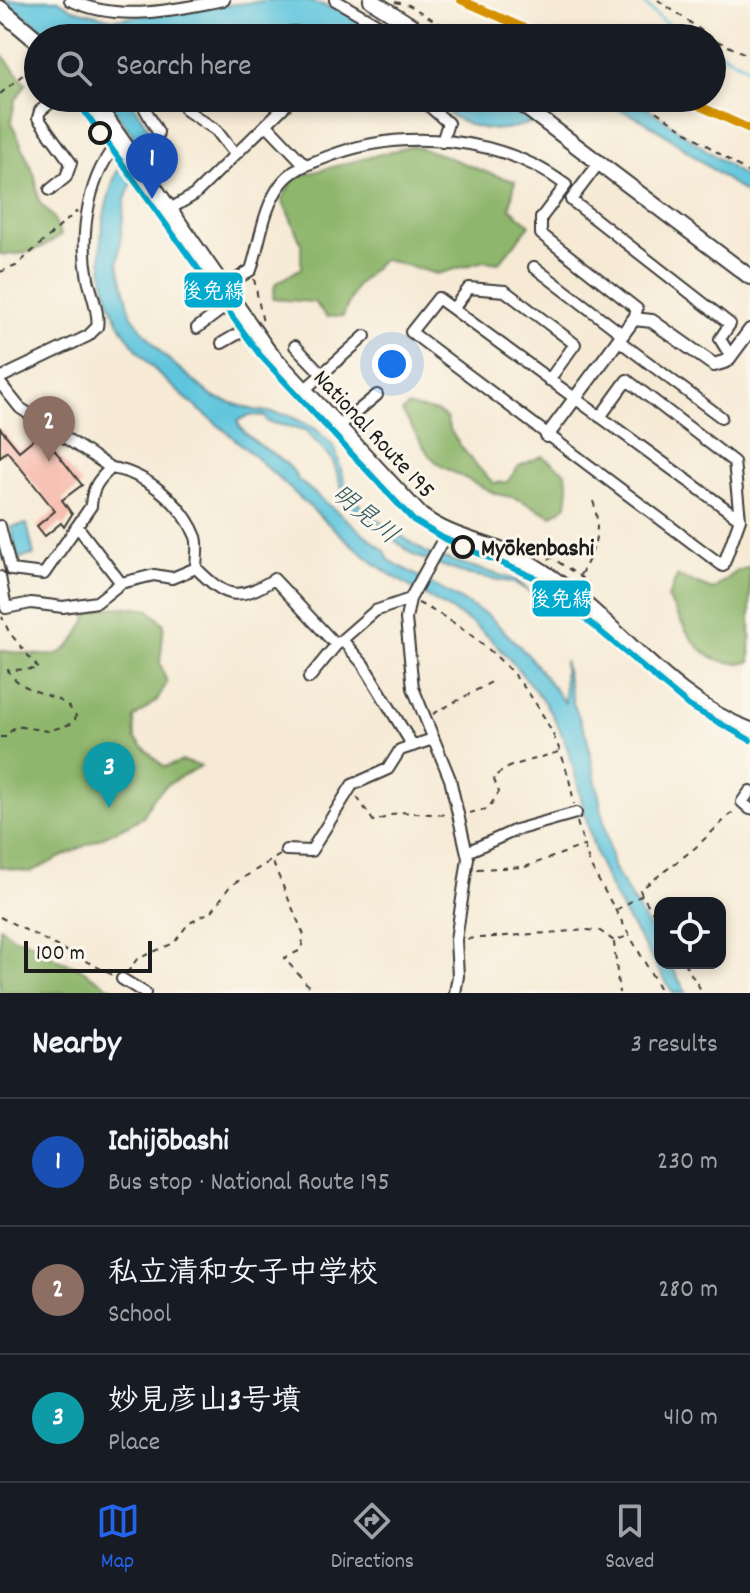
<!DOCTYPE html>
<html lang="en">
<head>
<meta charset="utf-8">
<style>
  :root { --surface:#171b24; --page:#20242c; --text:#f1f3f6; --muted:#9ea1a6; --line:#363941; --accent:#2563eb }
  body { margin:0; font-family:Dekko,"Klee One",sans-serif; background:var(--page); color:var(--text) }
  .controls { position:absolute; right:24px; bottom:24px; display:grid; overflow:hidden; border-radius:16px; box-shadow:0 4px 12px #0003 }
  .controls button { width:72px; height:72px; display:grid; place-items:center; padding:0; border:0; border-bottom:2px solid var(--line); background:var(--surface); color:var(--text); font:40px sans-serif }
  .scale { position:absolute; left:24px; bottom:20px; width:128px; box-sizing:border-box; padding-left:8px; border:4px solid #1c1c1c; border-top:0; font-size:22px; line-height:28px; white-space:nowrap; color:#1c1c1c; -webkit-text-stroke:6px #fbf7ec; paint-order:stroke }
  .you { position:absolute; left:392px; top:364px; width:28px; height:28px; margin:-20px; border:6px solid #fff; border-radius:50%; background:#1a73e8; box-shadow:0 0 0 12px #1a73e833 }
  .badge { display:grid; place-items:center; width:52px; height:52px; border-radius:50%; background:var(--accent); color:#fff; font-size:26px; font-weight:700 }
  .pin { position:absolute; translate:-50% -66px; filter:drop-shadow(0 2px 4px #0008) }
  .pin::after { content:''; position:absolute; top:42px; width:28px; height:24px; background:inherit; clip-path:polygon(0 0,100% 0,50% 100%) }
  .list { margin:0; padding:0; list-style:none }
  h2 { display:flex; justify-content:space-between; align-items:center; height:104px; margin:0; padding:0 32px; font-size:34px }
  h2 small { font-size:26px; font-weight:400; color:var(--muted) }
  .list li { display:grid; grid-template-columns:52px 1fr auto; gap:24px; align-items:center; box-sizing:border-box; height:128px; padding:0 32px; border-top:2px solid var(--line) }
  .list b { display:block; font-size:30px; white-space:nowrap }
  .list p { margin:0; font-size:26px; white-space:nowrap; color:var(--muted) }
  .list em { font-size:26px; font-style:normal; color:var(--muted) }
  .icon { flex:none; width:44px; height:44px; fill:none; stroke:currentColor; stroke-width:2; stroke-linecap:round; stroke-linejoin:round }
  .map { position:relative; flex:none; width:750px; height:993px; overflow:hidden }
  .search { position:absolute; background:var(--surface); box-shadow:0 4px 12px #0003; left:24px; right:24px; top:24px; height:88px; display:flex; align-items:center; gap:20px; box-sizing:border-box; padding:0 28px; border-radius:44px; color:var(--muted); font-size:30px }
  .sheet { height:488px; background:var(--surface) }
  nav { display:flex; justify-content:space-around; align-items:center; box-sizing:border-box; height:112px; border-top:2px solid var(--line); background:var(--surface); font-size:22px; color:var(--muted) }
  nav a { display:grid; justify-items:center; gap:4px }
  nav .on { color:var(--accent) }
  .map>svg:first-child { display:block }
</style>
</head>
<body>
<div class="map">
<svg width="750" height="993" viewBox="0 0 750 993">
  <rect width="100%" height="100%" fill="#fbf7ec"/>
  <filter id="ink" filterUnits="userSpaceOnUse"><feTurbulence type="fractalNoise" baseFrequency=".0125" numOctaves="2"/><feDisplacementMap in="SourceGraphic" scale="16" xChannelSelector="R" yChannelSelector="G"/><feConvolveMatrix kernelMatrix="1 2 1 2 8 2 1 2 1" color-interpolation-filters="sRGB"/></filter>
  <filter id="wash" filterUnits="userSpaceOnUse"><feTurbulence type="fractalNoise" baseFrequency=".006" numOctaves="4" result="noise"/><feDisplacementMap in="SourceGraphic" scale="32" xChannelSelector="R" yChannelSelector="G"/><feGaussianBlur stdDeviation="1.8" result="paint"/><feColorMatrix in="noise" values="0 0 0 0 0 0 0 0 0 0 0 0 0 0 0 0 0 1.4 0 .05"/><feComposite in="paint" operator="in"/></filter>
  <g filter="url(#wash)">
    <rect width="100%" height="100%" fill="#f6ead5"/>
    <path fill="#8eb66c" stroke="#556944" stroke-width="2" d="M0 52 26 84 15 101 11 121 35 176 39 202 53 217 61 235C43 249 24 257 0 254Z
      M411 146C448 153 478 173 515 181L510 208 530 225 499 263 484 261 437 274 383 259 356 286 343 316 327 317 314 302 273 299 275 284 301 268V243L282 199 295 177Z
      M408 406 438 412 447 419C448 435 481 472 494 483L507 482 519 466 542 456 565 472 569 488 567 505 552 516 516 498 496 494 441 466 429 455 402 412Z
      M750 567V662C700 669 689 635 668 598L677 576 713 590 737 571Z
      M129 607 149 610 164 624 160 663 167 683 157 700 134 718 135 739 164 767 183 761 201 766 167 785 152 799 143 817 126 826 30 872 0 867V651C53 654 64 669 89 614L107 608Z
      M0 927 15 938 33 943 57 960 76 966 109 987 129 993H0Z"/>
    <path fill="#5fc5dd" stroke="#3e707c" stroke-width="2" d="M4 0H58L73 9 113 19 271 0H304L341 10 389 38H331L295 27 200 38H55Z
      M105 98H129L149 129V136L125 200 118 263 131 314 145 333 162 354 213 397 254 410 288 415 316 429 335 448 347 491 370 515 427 553 516 580 534 595 515 583 466 574 415 556 346 502 332 459 305 430 268 422 264 416 249 415 237 421C248 446 291 457 297 479L385 551 389 560 489 616 528 655 565 703 564 660 573 703 587 737 613 867 660 946V963H670L686 993H673C648 951 617 908 599 862 577 804 578 743 538 694 517 668 495 638 467 620 436 600 404 586 374 563 324 523 279 476 230 435 186 398 129 358 110 302 89 242 108 188 132 134Z
      M429 98H474L505 110 561 98H626L649 109 750 181V195C702 169 642 101 586 104 575 104 567 109 557 113 504 135 473 139 429 98Z
      M27 524 34 555 18 558 11 527Z"/>
    <g fill="none" stroke-linecap="round" stroke-linejoin="round">
      <path stroke="#5fc5dd" stroke-width="3" d="M640 0 663 21 690 38
        M712 48 750 69"/>
    </g>
    <g id="blocks">
      <path fill="#f6b0a2" d="M0 428 19 451 41 433 82 485 62 500 72 514 64 527 61 523 45 536 37 526 55 511 7 451 0 457Z"/>
    </g>
  </g>
  <g filter="url(#ink)">
    <use href="#blocks" fill-opacity="0" stroke="#3d3b38" stroke-width="2"/>
    <g fill="none" stroke-linecap="round" stroke-linejoin="round">
      <g stroke="#3d3b38" stroke-width="14">
        <path id="minor" d="M70 0C118 23 173 10 224 0
          M335 0 401 38
          M247 38 295 32 321 38
          M354 38 366 17
          M139 98 158 132 153 158 144 171
          M181 98 186 110 216 130 234 153
          M420 98 448 123 442 142
          M267 125 305 165
          M599 163 571 200 730 324 720 339 731 357
          M50 190 66 177 71 163 38 118 40 111 56 98
          M170 209 194 195 287 104 286 98
          M534 267 622 334
          M222 288 251 270C260 243 263 208 281 184 293 168 309 164 327 157 402 127 501 136 566 185L541 218V234L637 309 634 319
          M453 309 469 288 505 291 575 344 549 380
          M197 328 232 302
          M618 340 721 417
          M222 343 250 327
          M295 346 321 373
          M0 378 88 336 97 327C100 314 91 293 88 279 79 233 88 174 121 139
          M0 383 20 408 111 468C146 473 183 504 196 537 199 545 196 559 196 568
          M303 391 365 336
          M600 417 627 380 734 462 740 519 723 566 411 332 438 298 740 519
          M337 428 377 395
          M0 526 11 570 44 574 91 506C92 488 98 480 111 468
          M77 526 121 583
          M446 534 410 599 406 619 413 688 450 779 468 858 456 940 458 976 455 993
          M0 577 6 608 31 603 63 607 97 602 121 583 154 575 172 578 196 568C225 597 237 603 274 579L336 645 375 611 410 599
          M343 641 363 664 413 746
          M309 678 336 645
          M750 791 742 802 750 809
          M286 850 311 851 352 785 388 769 400 750 433 739
          M467 852 516 830 576 813
          M122 979 145 993"/>
      </g>
      <g stroke="#3d3b38" stroke-width="16">
        <path id="tertiary" d="M547 436 634 319 652 321 714 365 727 361 750 330"/>
      </g>
      <g stroke="#3d3b38" stroke-width="18">
        <path id="secondary" d="M371 0 431 38
          M513 98 750 277"/>
      </g>
      <g stroke="#3d3b38" stroke-width="20">
        <path id="trunk" d="M0 9 38 41
          M91 98 267 351 420 516C454 542 496 544 531 565 609 611 663 699 750 731"/>
      </g>
      <path stroke="#3d3b38" stroke-width="2" stroke-dasharray="6 6" stroke-linecap="butt" d="M658 0 715 40 750 56
        M395 2 409 5 463 38
        M0 94 38 62
        M543 98H548
        M636 98 750 174
        M0 272 16 266 77 211
        M254 279 263 323
        M549 560 551 557 588 582 583 590
        M580 575C595 552 602 528 593 501
        M418 603C501 643 560 713 574 804
        M433 714 495 680
        M0 737H6L15 726 48 731 74 723 76 716C62 690 22 697 8 670L39 669 9 632 2 617
        M357 797 374 822 399 812 447 815
        M469 813 488 809 499 792 493 777 511 766 562 751
        M577 822 590 865 662 993
        M273 863 304 935 301 950 284 958 315 993
        M477 869 525 867 583 846
        M642 895 640 890 695 848 736 809
        M616 910 642 895 660 924
        M0 917 113 975
        M467 939 587 930 600 931 614 941 628 936
        M614 942 619 993
        M684 963 703 993
        M127 973 137 959 174 943 188 924 213 910 230 886 280 855"/>
      <use href="#minor" stroke="#fff" stroke-width="10"/>
      <use href="#tertiary" stroke="#fff" stroke-width="12"/>
      <use href="#secondary" stroke="#fff" stroke-width="14"/>
      <use href="#trunk" stroke="#fff" stroke-width="16"/>
      <g stroke="#fbf7ec" stroke-width="14">
        <path id="rail-1" d="M461 0 547 38
          M682 98 750 129"/>
      </g>
      <use href="#rail-1" stroke="#d69104" stroke-width="8"/>
      <g stroke="#fbf7ec" stroke-width="12">
        <path id="tram-1" d="M75 98 260 355 413 520 443 538 538 579 689 706 750 740"/>
      </g>
      <use href="#tram-1" stroke="#00a9ce" stroke-width="6"/>
    </g>
  </g>
  <g fill="#fbf7ec" stroke="#1c1c1c" stroke-width="4">
    <circle cx="100" cy="133" r="10"/>
    <circle cx="463" cy="547" r="10"/>
  </g>
  <g text-anchor="middle" stroke-width="6" stroke-linejoin="round" paint-order="stroke">
    <g font-size="24" fill="#1c1c1c" stroke="#fbf7ec">
      <text transform="translate(375 433) rotate(47)" y="8">National Route 195</text>
    </g>
    <g font-size="24" font-weight="bold" fill="#1c1c1c" stroke="#fbf7ec" text-anchor="start">
      <text x="481" y="555">Myōkenbashi</text>
    </g>
    <g font-size="26" font-style="italic" fill="#335760" stroke="#fbf7ec">
      <text transform="translate(366 513) rotate(39)" y="9">明見川</text>
    </g>
  </g>
  <g stroke="#fbf7ec" stroke-width="3">
    <rect x="183" y="271" width="61" height="38" rx="8" fill="#00a9ce"/>
    <rect x="531" y="579" width="61" height="39" rx="8" fill="#00a9ce"/>
  </g>
  <g font-size="22" text-anchor="middle" font-weight="bold" fill="#fff">
    <text x="213" y="298">後免線</text>
    <text x="561" y="606">後免線</text>
  </g>
</svg>
<div class="controls">
<button><svg class="icon" aria-label="locate" viewBox="0 0 24 24"><circle cx="12" cy="12" r="6"/><path d="M12 2v4M12 18v4M2 12h4M18 12h4"/></svg></button>
</div>
<div class="scale">100 m</div>
<div class="you"></div>
<div class="pin badge" style="left:152px;top:199px;background:#1a4fb4">1</div>
<div class="pin badge" style="left:49px;top:462px;background:#8d6e63">2</div>
<div class="pin badge" style="left:109px;top:808px;background:#0f9aa8">3</div>
<div class="search"><svg class="icon" aria-label="search" viewBox="0 0 24 24"><circle cx="10" cy="10" r="6"/><path d="M15 15l6 6"/></svg>Search here</div>
</div>
<section class="sheet">
<h2>Nearby<small>3 results</small></h2>
<ul class="list">
<li><span class="badge" style="background:#1a4fb4">1</span><div><b>Ichijōbashi</b><p>Bus stop · National Route 195</p></div><em>230 m</em></li>
<li><span class="badge" style="background:#8d6e63">2</span><div><b>私立清和女子中学校</b><p>School</p></div><em>280 m</em></li>
<li><span class="badge" style="background:#0f9aa8">3</span><div><b>妙見彦山3号墳</b><p>Place</p></div><em>410 m</em></li>
</ul>
</section>
<nav>
<a class="on"><svg class="icon" aria-label="map" viewBox="0 0 24 24"><path d="M3 6l6-2 6 2 6-2v14l-6 2-6-2-6 2zM9 4v14M15 6v14"/></svg>Map</a>
<a><svg class="icon" aria-label="directions" viewBox="0 0 24 24"><path d="M12 3l9 9-9 9-9-9zM9 14v-3h6M13 9l2 2-2 2"/></svg>Directions</a>
<a><svg class="icon" aria-label="saved" viewBox="0 0 24 24"><path d="M7 4h10v16l-5-4-5 4z"/></svg>Saved</a>
</nav>
</body>
</html>
